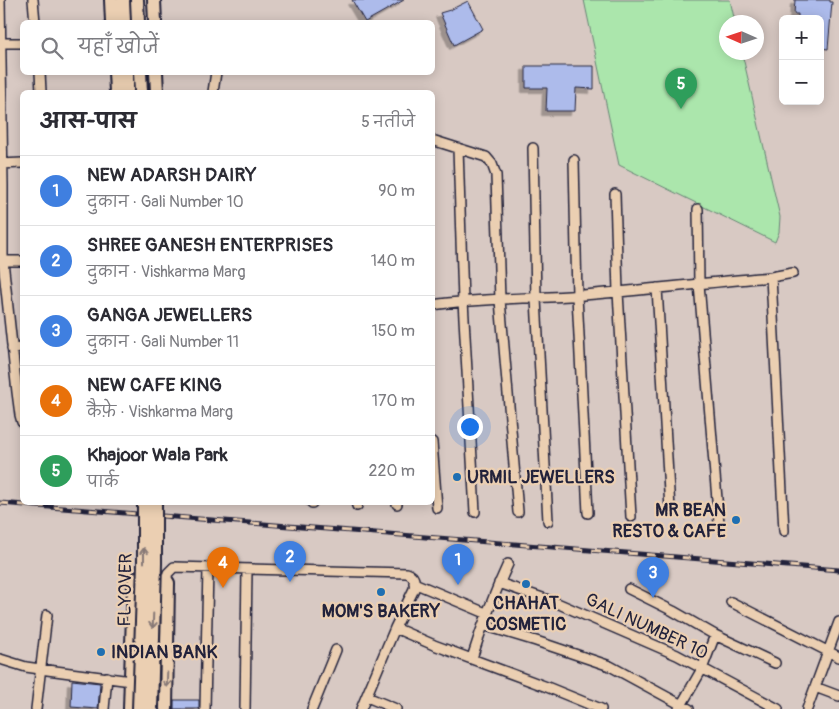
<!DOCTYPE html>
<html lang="hi">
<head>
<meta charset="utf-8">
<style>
  :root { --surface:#fff; --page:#f2f2f3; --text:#2b2b33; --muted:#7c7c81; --line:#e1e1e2; --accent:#ea580c }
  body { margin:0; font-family:Pangolin,"Playpen Sans Deva",sans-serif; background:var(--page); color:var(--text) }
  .controls { position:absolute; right:15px; top:15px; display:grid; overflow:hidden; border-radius:8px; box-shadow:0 2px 12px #0003 }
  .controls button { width:45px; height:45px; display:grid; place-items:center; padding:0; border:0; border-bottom:1px solid var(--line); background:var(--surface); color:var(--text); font:25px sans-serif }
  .compass { position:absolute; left:719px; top:15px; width:45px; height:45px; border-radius:50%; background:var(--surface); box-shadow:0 2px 12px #0003; rotate:273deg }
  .you { position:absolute; left:469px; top:426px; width:18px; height:18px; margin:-12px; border:4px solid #fff; border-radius:50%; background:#1a73e8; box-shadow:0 0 0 8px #1a73e833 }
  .badge { display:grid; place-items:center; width:32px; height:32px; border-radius:50%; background:var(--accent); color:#fff; font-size:16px; font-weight:700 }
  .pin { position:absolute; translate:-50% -41px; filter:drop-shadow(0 1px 2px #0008) }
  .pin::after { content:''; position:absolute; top:26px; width:18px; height:15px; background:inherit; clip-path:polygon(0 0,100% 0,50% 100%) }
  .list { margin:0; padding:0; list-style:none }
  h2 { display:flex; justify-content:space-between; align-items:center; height:65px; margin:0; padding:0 20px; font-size:21px }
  h2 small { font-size:16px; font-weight:400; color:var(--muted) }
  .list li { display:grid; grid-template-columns:32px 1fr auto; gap:15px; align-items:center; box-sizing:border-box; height:70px; padding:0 20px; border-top:1px solid var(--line) }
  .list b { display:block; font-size:19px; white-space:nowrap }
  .list p { margin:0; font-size:16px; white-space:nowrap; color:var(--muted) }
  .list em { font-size:16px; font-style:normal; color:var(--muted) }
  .icon { flex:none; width:28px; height:28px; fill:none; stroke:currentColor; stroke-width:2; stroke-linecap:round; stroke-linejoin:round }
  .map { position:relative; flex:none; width:839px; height:709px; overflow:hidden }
  .search { position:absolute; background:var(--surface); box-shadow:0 2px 12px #0003; left:20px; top:20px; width:415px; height:55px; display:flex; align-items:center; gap:12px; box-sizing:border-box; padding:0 18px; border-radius:8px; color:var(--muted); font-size:19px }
  .panel { position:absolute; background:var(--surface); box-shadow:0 2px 12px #0003; left:20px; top:90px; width:415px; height:415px; border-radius:8px }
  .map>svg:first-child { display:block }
</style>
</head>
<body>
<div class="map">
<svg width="839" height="709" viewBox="0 0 839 709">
  <defs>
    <filter id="shadow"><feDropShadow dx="-4.5" dy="4.5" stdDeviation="0" flood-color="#0004"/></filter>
  </defs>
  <rect width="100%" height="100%" fill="#d8c9c3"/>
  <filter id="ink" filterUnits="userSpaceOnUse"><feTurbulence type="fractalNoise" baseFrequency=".02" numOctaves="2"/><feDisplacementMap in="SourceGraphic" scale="10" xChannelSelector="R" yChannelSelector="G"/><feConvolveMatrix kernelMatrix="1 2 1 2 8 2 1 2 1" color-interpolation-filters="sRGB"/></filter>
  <g filter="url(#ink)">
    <path fill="#abe6ac" stroke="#668474" d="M584 0H730L735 22H726V52L742 53 780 217 779 232 775 242 619 165Z"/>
    <path fill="#adbbeb" stroke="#22223b" filter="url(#shadow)" d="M352 0H404L365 22Z
      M795 0H830V2H832L828 49 820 48V19H798V14H794Z
      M468 1 483 29 454 45 440 13 450 10Z
      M526 66H594V89L576 88 575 111H546L547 88H526Z
      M72 680 100 683 98 709 71 707Z
      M174 700H199V709H174Z"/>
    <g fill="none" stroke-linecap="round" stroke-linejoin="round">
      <g stroke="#22223b" stroke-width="12">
        <path id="street" d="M0 0 3 185V261L17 392 20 415 22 422
          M33 0 35 22
          M0 43H22
          M40 72 41 92
          M213 92 216 72
          M432 140 486 157 492 164 496 175 500 300 518 512
          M458 148 463 301 475 512
          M533 148 536 299 548 521
          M574 160 577 296 588 513
          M0 164 22 163
          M615 194 618 292 631 517
          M698 209 699 284 719 523
          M0 261H22
          M771 277 784 531
          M657 288 670 509
          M432 305C478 298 524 299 569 296 637 291 704 283 771 277L793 273
          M12 349 22 348
          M432 442 437 508
          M312 502V503
          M356 502 357 506
          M397 502V504
          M166 580 168 573 174 567 407 573C415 576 415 581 414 589L395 628 361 709
          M414 583 488 614
          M499 583 557 603 677 655 778 709
          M629 589 673 611 715 635 775 663
          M731 602 839 657
          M483 625 536 641 610 666 689 709
          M395 628 434 645 547 687 601 709
          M472 658C482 626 494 594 508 564
          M0 659 26 667 40 669 131 681
          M815 687 839 696
          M367 697 396 709
          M36 709 47 615
          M104 709 107 677
          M205 709 208 568
          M245 709 247 570
          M312 709 336 650
          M679 709 702 669 715 635
          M807 709 839 622"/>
      </g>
      <g stroke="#22223b" stroke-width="16">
        <path id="secondary" d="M111 0 112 22
          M123 0 124 22
          M137 0 138 22
          M154 0 155 22
          M115 72 116 92
          M127 72V92
          M140 72 141 92
          M156 72 157 92
          M130 709 134 582 137 578 139 577 166 580 168 583 166 709"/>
      </g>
      <use href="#street" stroke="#ebcfb2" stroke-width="9"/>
      <use href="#secondary" stroke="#ebcfb2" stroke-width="12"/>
      <g stroke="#22223b" stroke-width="5">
        <path id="rail" d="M0 503 839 570"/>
      </g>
      <use href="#rail" stroke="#ebcfb2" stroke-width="3" stroke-dasharray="9" stroke-linecap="butt"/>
      <g stroke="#22223b" stroke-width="16" stroke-linecap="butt">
        <path id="secondary-bridge" d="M139 709 144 563V502
          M151 709 155 563V502"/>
      </g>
      <use href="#secondary-bridge" stroke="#ebcfb2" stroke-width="12"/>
    </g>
    <defs><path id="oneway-shaft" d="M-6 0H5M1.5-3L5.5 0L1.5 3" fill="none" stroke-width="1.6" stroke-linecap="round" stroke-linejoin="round" transform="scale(1.25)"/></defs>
    <g stroke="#867876">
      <use href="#oneway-shaft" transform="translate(144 555) rotate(-90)"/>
      <use href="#oneway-shaft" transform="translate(153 621) rotate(92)"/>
      <use href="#oneway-shaft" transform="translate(167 680) rotate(92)"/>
    </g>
  </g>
  <g fill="#1f6fb2" stroke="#ebcfb2" stroke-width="2">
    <circle cx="457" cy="477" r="5"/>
    <circle cx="736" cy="520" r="5"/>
    <circle cx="526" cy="584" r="5"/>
    <circle cx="381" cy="592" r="5"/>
    <circle cx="101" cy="652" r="5"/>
  </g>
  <g text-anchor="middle" stroke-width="4.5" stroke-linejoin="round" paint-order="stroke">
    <g font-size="18" font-weight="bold" fill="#22223b" stroke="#ebcfb2" text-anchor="start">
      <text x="467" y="483">URMIL JEWELLERS</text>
      <text x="726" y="516" text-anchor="end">MR BEAN<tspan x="726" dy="21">RESTO &amp; CAFE</tspan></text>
      <text x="526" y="609" text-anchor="middle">CHAHAT<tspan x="526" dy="21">COSMETIC</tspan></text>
      <text x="381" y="617" text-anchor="middle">MOM'S BAKERY</text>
      <text x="111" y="658">INDIAN BANK</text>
    </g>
    <g font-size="18" fill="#22223b" stroke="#ebcfb2">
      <text transform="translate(125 590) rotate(-89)" y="6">FLYOVER</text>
      <text transform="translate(647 626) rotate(25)" y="6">GALI NUMBER 10</text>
    </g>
  </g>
</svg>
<div class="controls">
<button>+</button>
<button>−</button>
</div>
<svg class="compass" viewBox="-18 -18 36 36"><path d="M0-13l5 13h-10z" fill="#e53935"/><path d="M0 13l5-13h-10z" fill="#7c7c81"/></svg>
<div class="you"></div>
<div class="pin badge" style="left:458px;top:585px;background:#3f7fe0">1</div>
<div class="pin badge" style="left:290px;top:582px;background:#3f7fe0">2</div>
<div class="pin badge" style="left:653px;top:598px;background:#3f7fe0">3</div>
<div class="pin badge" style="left:223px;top:588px;background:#e8710a">4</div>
<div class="pin badge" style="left:681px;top:109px;background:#2e9e5b">5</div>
<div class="search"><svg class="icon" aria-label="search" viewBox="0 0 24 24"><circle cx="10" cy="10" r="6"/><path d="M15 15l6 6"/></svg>यहाँ खोजें</div>
<section class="panel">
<h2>आस-पास<small>5 नतीजे</small></h2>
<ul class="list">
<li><span class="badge" style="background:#3f7fe0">1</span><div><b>NEW ADARSH DAIRY</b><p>दुकान · Gali Number 10</p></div><em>90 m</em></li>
<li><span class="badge" style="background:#3f7fe0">2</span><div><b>SHREE GANESH ENTERPRISES</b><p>दुकान · Vishkarma Marg</p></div><em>140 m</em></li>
<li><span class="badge" style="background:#3f7fe0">3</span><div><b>GANGA JEWELLERS</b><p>दुकान · Gali Number 11</p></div><em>150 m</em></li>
<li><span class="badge" style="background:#e8710a">4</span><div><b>NEW CAFE KING</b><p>कैफ़े · Vishkarma Marg</p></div><em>170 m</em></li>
<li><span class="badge" style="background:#2e9e5b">5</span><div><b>Khajoor Wala Park</b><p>पार्क</p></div><em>220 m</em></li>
</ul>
</section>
</div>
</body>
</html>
